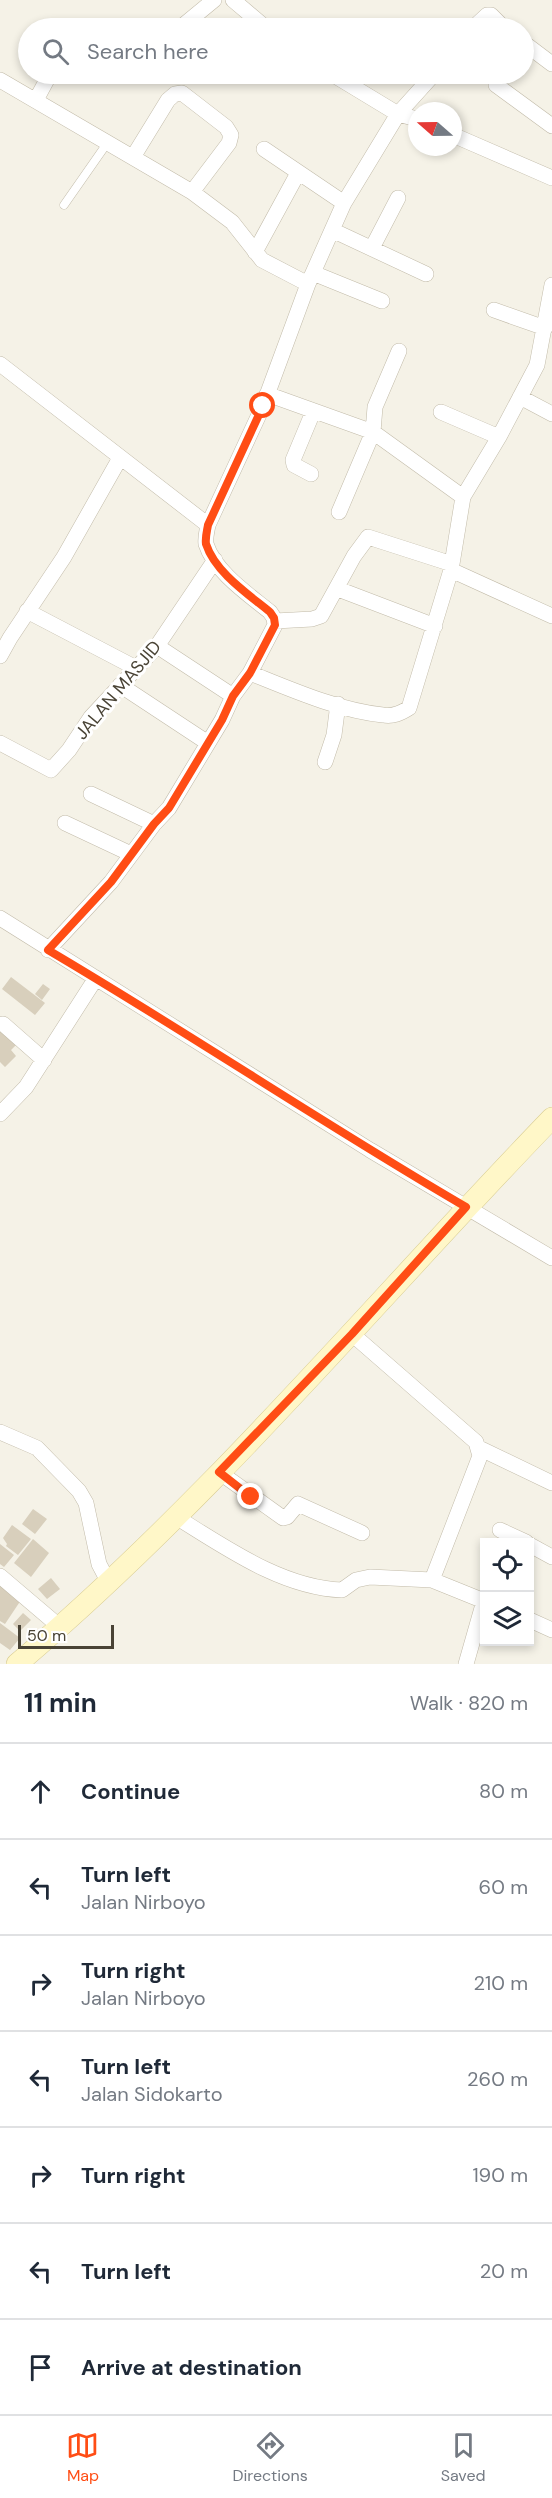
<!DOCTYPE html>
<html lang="en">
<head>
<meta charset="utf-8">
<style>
  :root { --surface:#fff; --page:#f6f6f7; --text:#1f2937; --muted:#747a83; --line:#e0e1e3; --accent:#ff4d15 }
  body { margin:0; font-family:"DM Sans",sans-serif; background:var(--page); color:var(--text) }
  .controls { position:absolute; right:18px; bottom:18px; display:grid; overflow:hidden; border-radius:0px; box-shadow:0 3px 9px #0003 }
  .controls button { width:54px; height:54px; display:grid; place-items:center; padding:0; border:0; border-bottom:2px solid var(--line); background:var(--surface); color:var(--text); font:30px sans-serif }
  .compass { position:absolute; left:408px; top:102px; width:54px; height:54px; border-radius:50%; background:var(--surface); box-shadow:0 3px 9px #0003; rotate:290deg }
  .scale { position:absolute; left:18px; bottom:15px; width:96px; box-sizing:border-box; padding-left:6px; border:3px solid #494335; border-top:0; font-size:16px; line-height:21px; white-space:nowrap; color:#494335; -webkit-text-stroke:4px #fff; paint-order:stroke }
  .stop { position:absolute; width:18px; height:18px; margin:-14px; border:4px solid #ff4d15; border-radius:50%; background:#fff }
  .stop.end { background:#ff4d15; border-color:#fff; box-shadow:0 2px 6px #0008 }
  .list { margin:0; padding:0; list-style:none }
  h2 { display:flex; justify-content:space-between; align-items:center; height:78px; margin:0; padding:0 24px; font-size:26px }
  h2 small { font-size:20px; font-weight:400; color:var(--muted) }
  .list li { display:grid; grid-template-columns:39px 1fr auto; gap:18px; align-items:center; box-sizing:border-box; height:96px; padding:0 24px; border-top:2px solid var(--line) }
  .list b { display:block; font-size:22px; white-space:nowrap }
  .list p { margin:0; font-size:20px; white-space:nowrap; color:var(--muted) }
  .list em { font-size:20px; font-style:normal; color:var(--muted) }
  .icon { flex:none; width:33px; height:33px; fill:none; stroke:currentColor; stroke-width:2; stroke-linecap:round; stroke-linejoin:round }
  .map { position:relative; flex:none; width:552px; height:1664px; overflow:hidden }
  .search { position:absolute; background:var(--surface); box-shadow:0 3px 9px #0003; left:18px; right:18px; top:18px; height:66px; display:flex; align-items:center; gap:15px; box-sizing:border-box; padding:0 21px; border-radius:33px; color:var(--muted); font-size:22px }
  .sheet { height:750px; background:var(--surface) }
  nav { display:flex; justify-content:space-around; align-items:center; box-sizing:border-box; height:84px; border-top:2px solid var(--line); background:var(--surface); font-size:16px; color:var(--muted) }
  nav a { display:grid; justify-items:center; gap:3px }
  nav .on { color:var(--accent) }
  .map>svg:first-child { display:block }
</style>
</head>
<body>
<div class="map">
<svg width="552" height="1664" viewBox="0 0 552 1664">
  <rect width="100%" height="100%" fill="#f5f2e7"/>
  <path fill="#d8cfbc" d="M11 977 45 1003 35 1015 2 989Z
    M43 984 50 989 42 1000 35 994Z
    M0 1029 16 1045 11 1050 16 1056 5 1067 0 1062Z
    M33 1509 47 1519 35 1534 22 1524Z
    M12 1525 31 1539 18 1555 6 1546 7 1544 3 1538Z
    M33 1539 49 1553 31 1577 14 1563Z
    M0 1544 14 1555 4 1567 0 1564Z
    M51 1578 60 1589 47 1599 38 1589Z
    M0 1584 23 1597 5 1624 0 1621Z
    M23 1613 31 1620 20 1631 13 1624Z
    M0 1623 20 1638 10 1650 0 1643Z"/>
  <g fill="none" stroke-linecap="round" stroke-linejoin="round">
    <g stroke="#c2bba9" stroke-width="9">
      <path id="lane" d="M64 205 108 142"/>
    </g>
    <g stroke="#c2bba9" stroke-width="16">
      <path id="street" d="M233 0 266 28
        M180 28 214 0
        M473 28 487 15H491L504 28
        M524 43 552 64
        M332 74 398 114 417 119
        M0 80 192 192 232 222 262 260 308 284 263 406 208 525C207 531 205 538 206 544 215 572 248 594 270 612L274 618 275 625 250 673 233 696 222 720 169 808 154 824 111 882 48 950
        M496 85 552 126
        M36 100 50 74
        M453 135 552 178
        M264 149 344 203
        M133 157 168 100 175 94 182 93 226 127 231 135 229 143 192 192
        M332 230 426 274
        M372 248 398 198
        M255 252 298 173
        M313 273 382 301
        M308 284 344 203 398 114 434 74
        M494 310 545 328
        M0 364 208 525
        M267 394 373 432 463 497
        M520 397 552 414
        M441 412 499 437
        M311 474 294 465 293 460 313 412
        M339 512 373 432 375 407 399 351
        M451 570 552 616
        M338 589 435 626
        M27 611 136 668
        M275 621 312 619 321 616 354 556 368 537 452 564
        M157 646 233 696
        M0 656 10 638 64 557 120 458
        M250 673C290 689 340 711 383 715 393 717 401 713 409 708L451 570 463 497 499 437 537 365 552 285
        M120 685 208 743
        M0 743 51 770 69 750 91 717 157 646 215 560
        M325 762 334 735 338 704
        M91 794 154 824
        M65 823 131 854
        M0 918 370 1150 552 1258
        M3 1024 44 1060
        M0 1114 26 1087 96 978
        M352 1334 476 1442 480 1456 432 1580
        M0 1432 37 1448 79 1491 86 1503 99 1564 109 1583
        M479 1448 552 1483
        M219 1472 283 1518 287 1517 298 1504 362 1533
        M176 1517C225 1547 282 1588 342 1590L356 1580 370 1577 432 1580 484 1601
        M500 1530 526 1542
        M530 1545 552 1557
        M0 1576 60 1627
        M530 1620 552 1630
        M466 1664 484 1601"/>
    </g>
    <g stroke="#d9cd93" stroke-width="22">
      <path id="secondary" d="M17 1664C212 1499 375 1301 552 1118"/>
    </g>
    <use href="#lane" stroke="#fff" stroke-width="8"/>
    <use href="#street" stroke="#fff" stroke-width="15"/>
    <use href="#secondary" stroke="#fff7c8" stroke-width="21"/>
  </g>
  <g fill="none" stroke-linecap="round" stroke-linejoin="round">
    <path stroke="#ff4d15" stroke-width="8" d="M251 1497 219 1472 352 1334 466 1207C325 1125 189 1033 48 950L111 882 154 824 169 808 222 720 233 696 250 673 275 625 274 618 270 612C248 594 215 572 206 544 205 538 207 531 208 525L263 406"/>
  </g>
  <g text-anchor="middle" stroke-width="6" stroke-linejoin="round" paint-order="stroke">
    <g font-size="18" fill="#494335" stroke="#fff">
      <text transform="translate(118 690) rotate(-50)" y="6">JALAN MASJID</text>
    </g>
  </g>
</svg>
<div class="controls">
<button><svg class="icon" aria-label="locate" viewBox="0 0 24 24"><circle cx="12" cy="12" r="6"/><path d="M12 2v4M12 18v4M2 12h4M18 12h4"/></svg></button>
<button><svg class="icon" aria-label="layers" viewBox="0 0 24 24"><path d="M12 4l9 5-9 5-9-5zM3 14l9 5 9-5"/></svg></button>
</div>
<svg class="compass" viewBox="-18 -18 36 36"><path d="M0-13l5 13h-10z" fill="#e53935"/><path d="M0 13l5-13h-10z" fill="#747a83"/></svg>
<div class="scale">50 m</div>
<div class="stop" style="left:263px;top:406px"></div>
<div class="stop end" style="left:251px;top:1497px"></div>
<div class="search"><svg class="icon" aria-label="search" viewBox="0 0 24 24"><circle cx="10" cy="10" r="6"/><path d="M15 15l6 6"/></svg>Search here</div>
</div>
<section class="sheet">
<h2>11 min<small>Walk · 820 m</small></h2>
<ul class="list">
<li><svg class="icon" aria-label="ahead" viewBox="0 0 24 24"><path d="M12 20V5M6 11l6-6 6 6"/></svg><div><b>Continue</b></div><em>80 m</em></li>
<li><svg class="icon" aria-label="left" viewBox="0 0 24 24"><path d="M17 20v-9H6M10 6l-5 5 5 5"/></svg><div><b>Turn left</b><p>Jalan Nirboyo</p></div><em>60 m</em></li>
<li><svg class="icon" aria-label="right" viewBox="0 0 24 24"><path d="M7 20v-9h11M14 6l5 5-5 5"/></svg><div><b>Turn right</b><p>Jalan Nirboyo</p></div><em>210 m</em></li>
<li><svg class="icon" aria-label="left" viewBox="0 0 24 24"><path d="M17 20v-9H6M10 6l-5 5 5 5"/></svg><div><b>Turn left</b><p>Jalan Sidokarto</p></div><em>260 m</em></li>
<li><svg class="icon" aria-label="right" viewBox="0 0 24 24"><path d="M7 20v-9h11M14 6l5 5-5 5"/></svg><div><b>Turn right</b></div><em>190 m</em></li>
<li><svg class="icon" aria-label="left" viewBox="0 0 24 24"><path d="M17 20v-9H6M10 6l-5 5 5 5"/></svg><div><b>Turn left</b></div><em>20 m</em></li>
<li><svg class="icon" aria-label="arrive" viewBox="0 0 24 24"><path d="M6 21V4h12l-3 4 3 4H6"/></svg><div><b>Arrive at destination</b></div></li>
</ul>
</section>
<nav>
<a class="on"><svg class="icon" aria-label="map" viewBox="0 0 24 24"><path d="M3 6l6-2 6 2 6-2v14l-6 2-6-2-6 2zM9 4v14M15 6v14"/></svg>Map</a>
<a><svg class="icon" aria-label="directions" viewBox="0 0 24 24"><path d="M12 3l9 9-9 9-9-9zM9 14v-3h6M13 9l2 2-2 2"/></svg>Directions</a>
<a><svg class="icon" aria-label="saved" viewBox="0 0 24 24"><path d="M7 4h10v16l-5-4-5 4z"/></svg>Saved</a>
</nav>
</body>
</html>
